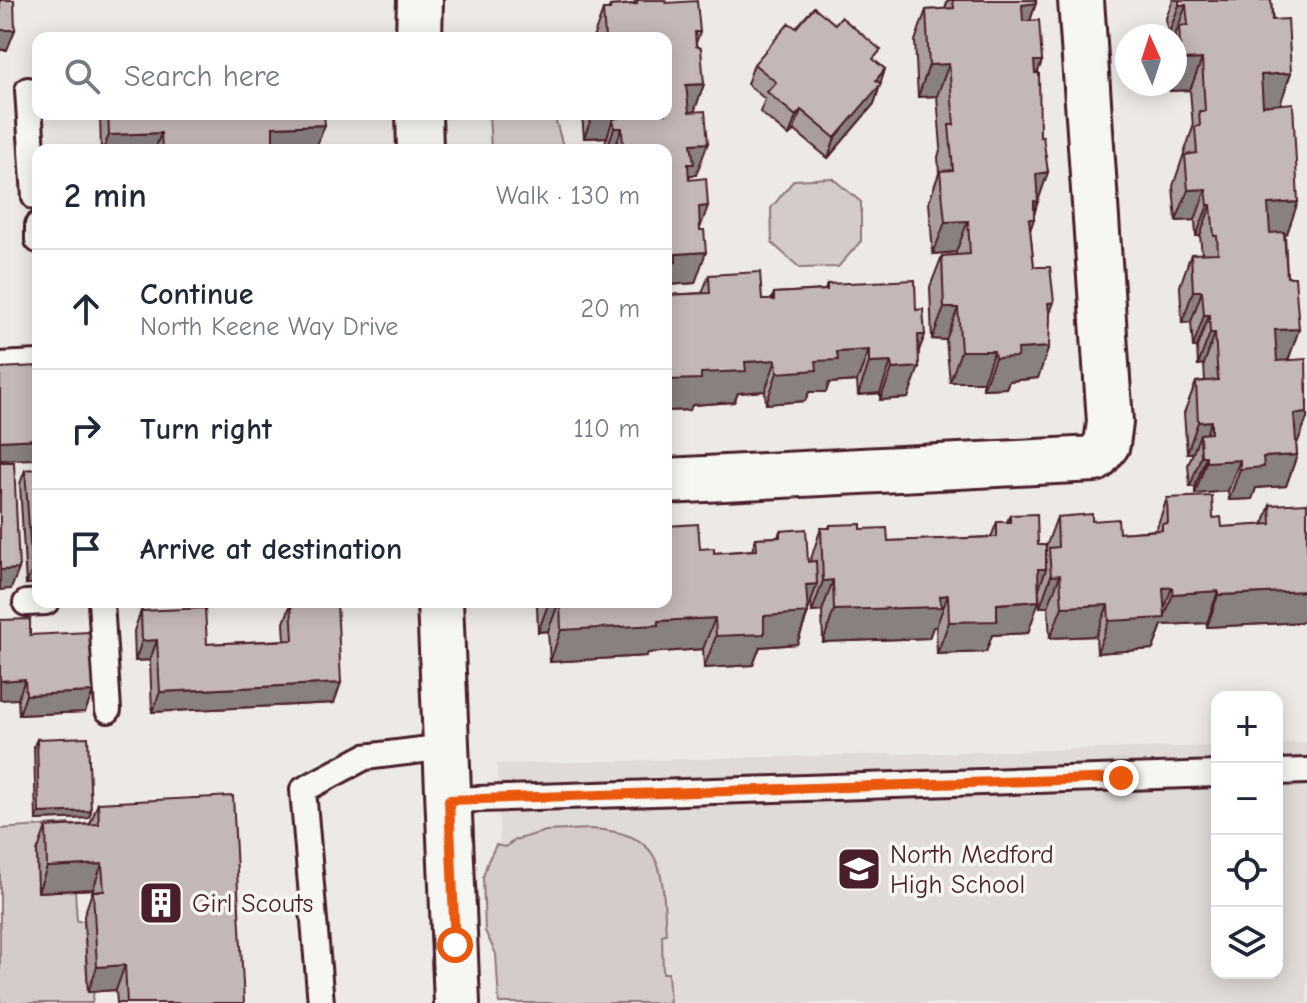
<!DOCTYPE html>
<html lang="en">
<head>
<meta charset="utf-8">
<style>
  :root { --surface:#fff; --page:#f2f2f3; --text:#1f2937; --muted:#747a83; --line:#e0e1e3 }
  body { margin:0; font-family:"Comic Neue",sans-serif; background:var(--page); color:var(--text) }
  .controls { position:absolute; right:24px; bottom:24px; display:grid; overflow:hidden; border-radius:16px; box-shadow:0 4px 20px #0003 }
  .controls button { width:72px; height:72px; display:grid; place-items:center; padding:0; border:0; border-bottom:2px solid var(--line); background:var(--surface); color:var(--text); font:40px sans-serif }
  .compass { position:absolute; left:1115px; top:24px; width:72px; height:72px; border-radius:50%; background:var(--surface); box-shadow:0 4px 20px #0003; rotate:357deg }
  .stop { position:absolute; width:24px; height:24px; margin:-18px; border:6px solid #ea580c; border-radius:50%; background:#fff }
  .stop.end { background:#ea580c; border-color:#fff; box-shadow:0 2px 8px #0008 }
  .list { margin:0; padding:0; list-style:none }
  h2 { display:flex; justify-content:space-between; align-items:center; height:104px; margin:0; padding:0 32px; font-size:34px }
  h2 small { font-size:26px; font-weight:400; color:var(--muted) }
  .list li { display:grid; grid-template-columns:52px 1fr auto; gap:24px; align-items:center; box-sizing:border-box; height:120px; padding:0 32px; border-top:2px solid var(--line) }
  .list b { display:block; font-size:30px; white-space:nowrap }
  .list p { margin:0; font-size:26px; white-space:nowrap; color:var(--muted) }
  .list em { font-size:26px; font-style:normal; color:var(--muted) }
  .icon { flex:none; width:44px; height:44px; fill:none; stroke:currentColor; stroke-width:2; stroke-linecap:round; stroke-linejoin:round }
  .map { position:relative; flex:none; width:1307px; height:1003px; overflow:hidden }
  .search { position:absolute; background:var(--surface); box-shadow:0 4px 20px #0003; left:32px; top:32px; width:640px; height:88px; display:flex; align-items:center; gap:20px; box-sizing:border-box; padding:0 28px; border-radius:16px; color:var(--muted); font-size:30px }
  .panel { position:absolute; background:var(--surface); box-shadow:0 4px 20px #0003; left:32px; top:144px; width:640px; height:464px; border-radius:16px }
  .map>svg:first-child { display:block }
</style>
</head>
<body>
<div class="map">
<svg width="1307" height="1003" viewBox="0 0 1307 1003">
  <rect width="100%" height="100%" fill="#ece9e6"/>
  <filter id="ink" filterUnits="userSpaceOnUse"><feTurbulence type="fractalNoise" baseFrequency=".0125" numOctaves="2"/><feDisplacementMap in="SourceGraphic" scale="16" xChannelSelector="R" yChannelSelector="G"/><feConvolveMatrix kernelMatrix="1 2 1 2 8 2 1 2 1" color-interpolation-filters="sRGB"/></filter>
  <g filter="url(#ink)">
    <path fill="#e0dad8" d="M1307 743V1003H505L497 764 1217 746V973H1277V744Z"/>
    <path fill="#d4cbca" stroke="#8f757a" stroke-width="2" d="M489 114H554L564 150H491Z
      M832 178 861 202V241L838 267 800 268 772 243 771 208 794 180Z
      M69 824 72 850 37 852 38 891 75 890 77 921H84L88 991H94L92 1003H0V829Z
      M591 829C667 833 662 871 666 934L662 935 663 973H668L670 1003H499L496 954 485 931 483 877 488 861 496 845 505 847 515 840 546 831Z"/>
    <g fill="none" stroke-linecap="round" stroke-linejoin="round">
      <g stroke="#4a1f2b" stroke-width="30">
        <path id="lane" d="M28 90 35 197H38
          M38 225V240
          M0 365 38 363
          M101 602 108 710
          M26 603 46 602
          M1277 772 1307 771
          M449 800 1217 774
          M321 1003 303 790 365 757 446 747"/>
      </g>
      <g stroke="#4a1f2b" stroke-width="50">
        <path id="street" d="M419 38 420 0
          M419 114 420 150
          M666 481 1095 459 1107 444 1110 422 1081 0
          M440 602 457 1003"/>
      </g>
      <use href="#lane" stroke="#f6f6f2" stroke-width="24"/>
      <use href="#street" stroke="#f6f6f2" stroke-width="44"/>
    </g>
    <path fill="#a99d9d" stroke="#4a1f2b" stroke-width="2" d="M635 0H665L666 3 700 32 696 43 704 84 694 112 696 175 689 176 700 227 695 283 668 285 666 150H602L607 137 584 138 582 114H666V38H593L603 10H608L610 6 634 4Z
      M948 0H1036V3L1030 21 1042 61 1037 73 1040 137 1048 172 1038 200 1030 231 1034 267 1050 315 1038 378 1009 381 1006 388 983 389V382H950L946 340 932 339 930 287 942 256 956 255V252L933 254 929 202 939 173 938 157 941 147 937 96 918 97 915 41 926 10 945 9Z
      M1173 0H1271L1280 104 1287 234H1285L1287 277 1299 329 1288 360 1307 383V418L1296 444 1297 455 1286 486 1256 488 1252 499 1229 500 1228 491 1195 494V487H1190L1188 465 1193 453H1187L1184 413 1196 382 1205 381 1204 364 1198 365 1197 347H1193L1191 322 1182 323 1180 286 1191 254H1202L1200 236H1196L1195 220 1176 221 1173 186 1193 127 1190 90 1170 91 1169 84H1175V36H1168L1166 18Z
      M796 28 876 62 885 69 874 104 828 158 794 130 789 136 760 112 765 99 747 84 754 64Z
      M100 114H324L317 145 273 147V150H101Z
      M709 275 762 300H771L774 293 825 290 827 284 919 352 908 398 880 400V393L858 395 857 381 829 383 826 392H809L805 401 766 404 765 391 738 393 734 402 692 405 690 410 666 411V295L702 293Z
      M38 469V583L26 584 20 484 25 470Z
      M1167 498 1213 518 1222 527 1263 525 1270 505 1303 622 1207 627V623L1162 625 1153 649 1097 653 1096 636 1050 638 1048 607H1040L1039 593 1028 633 992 635 986 652 937 654 936 627H933L929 638 823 642 822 611 812 612 811 601 808 609V613L797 644 760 647 753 665 704 668 703 649 648 653 646 656 550 662 548 631 538 632 537 605 538 602H666L700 549 714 553 752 550 756 538 778 537 780 531 808 562H810L821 528H829L830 525 861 529 888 541 991 537 997 522H1007L1010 515 1038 545 1046 547 1057 517 1092 521 1119 533 1156 530Z
      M291 603 334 703 152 712 150 660 135 661 134 631 141 611 207 644 285 640 284 623Z
      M30 635 93 692 85 712 19 715 18 699Z
      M37 739 91 811 89 818 36 820 34 746Z
      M98 803 244 1003H117L116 990 88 992 84 916 93 889 38 892 37 852 46 827 90 824Z"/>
    <path fill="#898080" stroke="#4a1f2b" stroke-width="2" d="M1036 3 1025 35 1010 36 1022 5Z
      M1179 5H1186L1175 36H1168Z
      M0 30H15L7 50H0Z
      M1202 59 1190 90 1170 91 1173 84H1175V77L1181 60Z
      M1034 61H1042L1030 92Z
      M949 64 937 96 918 97 929 65Z
      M885 69 874 104 828 158 835 138 876 80Z
      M1291 73 1280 105 1249 106 1261 75Z
      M704 84 693 115 675 117 686 85Z
      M801 110 794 130 789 136 796 116Z
      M593 114H620L622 128 614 150H606L618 118V114L614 125 613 119 607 137 584 138Z
      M325 125 317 145 266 147 273 127Z
      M161 133 155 150H103L109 135Z
      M708 143 696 175H689L682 195 691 144Z
      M273 148V150H218Z
      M1048 172 1032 219H1034L1023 250 1036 174Z
      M1206 189 1195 220 1176 221 1188 190Z
      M1298 202 1287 234 1257 235 1268 204Z
      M1208 205H1211L1200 236H1196Z
      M708 206 697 237 699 207Z
      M968 221 956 252 933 254 945 222Z
      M706 252 695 283 668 285 666 290V262L676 254Z
      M1193 291H1202L1191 322 1182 323Z
      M1054 302 1043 334 1048 303Z
      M944 308H958L946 340 932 339Z
      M1204 315H1209L1197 347H1193Z
      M1299 329 1288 361 1264 362 1275 330Z
      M1210 333H1215L1204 364 1198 365Z
      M918 335H925L913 366Z
      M1049 347 1038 378 1009 381 1006 388 983 389 995 358 1018 349Z
      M869 350 857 381 829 383 826 392H809L805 401 766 404 777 373 837 352Z
      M961 351H994L983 382H950Z
      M776 360 765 391 738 393 734 402 692 405 690 410 666 411V391L670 380 745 362Z
      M891 362 880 393 858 395 869 363Z
      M919 367 908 398 880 400 892 369Z
      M1307 413V418L1297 444 1283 446 1294 414Z
      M1211 421 1201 448 1200 434 1193 453H1187L1198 422Z
      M38 439V459L0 460V441Z
      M1297 455 1286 486 1256 488 1252 499 1229 500 1240 469 1263 457Z
      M1201 456H1206L1195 487H1190Z
      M1240 460 1228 491 1195 494 1206 462Z
      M19 569 11 589 0 590V570Z
      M38 569V583L26 584 32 570Z
      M1038 569H1046L1035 600Z
      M1060 575 1048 607H1040L1051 576Z
      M833 580 822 611 812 612 823 581Z
      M817 584 797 644 760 647 753 665 704 668 716 636 764 616 806 585Z
      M1172 587 1161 618H1164L1173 594 1218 591 1207 623 1162 625 1153 649 1097 653 1109 621 1163 588Z
      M1307 591V611L1303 622 1207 627 1218 595Z
      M948 595 936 627H933L929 638 823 642 834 610Z
      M1039 601 1028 633 992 635 986 652 937 654 949 622 997 604Z
      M549 602H559L548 631 538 632Z
      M1108 605 1096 636 1050 638 1062 607Z
      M715 618 703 649 648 653 646 656 550 662 561 630 658 621Z
      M157 640 150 660 135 661 142 641Z
      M25 679 18 699 0 700V681Z
      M341 683 334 703 152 712 160 692Z
      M93 692 85 712 19 715 26 695Z
      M91 811 89 818 36 820 39 813Z
      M102 864 93 889 38 892 47 867Z
      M125 965 116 990 88 992 97 967Z"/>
    <path fill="#c4b7b7" stroke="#4a1f2b" stroke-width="2" d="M0 0H14L15 30H0Z
      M637 0H665L666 3 697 1 700 32H695L696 46 701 48 704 84 686 85 689 112 705 111 708 143 691 144 694 164H688L689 180 706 178 708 206 699 207 700 230H704L706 252 676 254V262H666V150H623L622 128H614L613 119 618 118V114H666V38H605L603 10H610V6L637 4Z
      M953 0H1036V3L1022 5 1023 21 1039 20 1042 61H1034L1035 73H1039L1040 137 1043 136 1048 172 1036 174 1038 202 1034 201V219H1029L1034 267H1050L1054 302 1048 303 1050 319 1049 347 1018 349 1017 357 995 358 994 351H961L958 308H944L942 256 970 254 968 221 945 222 940 171 953 170 949 125H954L949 64 929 65 926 10 954 8Z
      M1179 0H1271L1272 20 1288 19 1291 73 1261 75 1263 106 1293 103 1298 202 1268 204 1270 233 1284 232 1287 277H1295L1299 329 1275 330 1277 361 1306 359 1307 413 1294 414 1297 455 1263 457 1264 467 1240 469V460L1206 462V456H1201L1200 434 1211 433V421L1198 422 1196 382 1218 380 1215 333H1210L1209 315H1204L1202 291H1193L1191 254 1218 253 1217 236H1214L1211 205H1208L1206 189 1188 190 1185 155 1197 153 1195 127 1200 126 1199 111H1205L1202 59 1181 60 1179 26 1188 25 1186 5H1179Z
      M814 7 835 24 841 17 881 50 873 59 885 69 876 80 881 84 835 138 801 110 796 116 767 92 776 82 754 64 789 23 796 28Z
      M108 114H324L325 125 273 127V148L218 150H162L161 133 109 135Z
      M760 272 762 300H774V293L827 290V284L915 280 916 310 923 309 925 335H918L919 367 892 369 891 362 869 363V350L837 352 838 360 816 361 817 370 777 373 776 360 745 362 746 371 701 373V379L670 380 668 348H666V295L710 293 709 275Z
      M38 366V439L0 441V368Z
      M0 462H14L19 569 0 570Z
      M38 469V569L32 570 25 470Z
      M1212 496 1213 518 1221 517 1222 527 1271 524 1270 505 1307 503V591L1218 595V591L1173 594 1172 587 1163 588 1165 618 1109 621 1108 605 1062 607 1060 575 1051 576 1049 548 1058 547 1057 517 1092 514V521L1118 519 1119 533 1162 530V524L1168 523 1167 498Z
      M1037 514 1038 545H1046V569H1038L1039 601 997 604V621L949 622 948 595 940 596 941 607 834 610 833 580 823 581 821 528H830V525L861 524V529L887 528 888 541 997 537V522H1010V515Z
      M698 524 700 549 714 548V553L757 550 756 538 780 537V531L806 529 808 562 816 561 817 584 806 585 808 613 764 616V634L716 636 715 618 658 621V625L561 630 560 602H666V526Z
      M307 602H337L341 683 160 692 157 640 142 641 141 611 205 608 207 644 293 640 291 603Z
      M30 619V635L89 632 93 692 26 695 25 679 0 681V620Z
      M88 737 91 811 39 813 37 739Z
      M233 796 244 1003H127L125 965 97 967 93 891H104L102 864 47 867 46 827 99 824 98 803Z"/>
  </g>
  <g fill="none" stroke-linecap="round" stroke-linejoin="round" filter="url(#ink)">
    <path stroke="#ea580c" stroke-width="10" d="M455 945 449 800 1121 778"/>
  </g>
  <defs>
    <g id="school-square" transform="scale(2.3)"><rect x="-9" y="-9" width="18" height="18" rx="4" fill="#4a1f2b" stroke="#f6f6f2"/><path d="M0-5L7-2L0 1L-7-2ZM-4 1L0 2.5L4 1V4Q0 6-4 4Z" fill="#fff"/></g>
    <g id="building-square" transform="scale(2.3)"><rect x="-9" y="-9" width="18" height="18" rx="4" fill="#4a1f2b" stroke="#f6f6f2"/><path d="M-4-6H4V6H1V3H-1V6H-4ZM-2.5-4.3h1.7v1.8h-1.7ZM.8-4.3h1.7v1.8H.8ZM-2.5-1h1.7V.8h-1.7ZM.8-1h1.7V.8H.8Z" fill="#fff"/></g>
  </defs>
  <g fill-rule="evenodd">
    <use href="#school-square" x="859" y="869"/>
    <use href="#building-square" x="161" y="903"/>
  </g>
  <g text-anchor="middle" stroke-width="7" stroke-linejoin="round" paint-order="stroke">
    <g font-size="26" fill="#4a1f2b" stroke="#f6f6f2" text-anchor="start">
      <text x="890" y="863">North Medford<tspan x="890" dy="30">High School</tspan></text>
      <text x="192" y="912">Girl Scouts</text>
    </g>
  </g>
</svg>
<div class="controls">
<button>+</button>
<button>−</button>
<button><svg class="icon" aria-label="locate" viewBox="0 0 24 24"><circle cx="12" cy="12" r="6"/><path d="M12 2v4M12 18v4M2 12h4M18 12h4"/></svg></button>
<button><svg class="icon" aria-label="layers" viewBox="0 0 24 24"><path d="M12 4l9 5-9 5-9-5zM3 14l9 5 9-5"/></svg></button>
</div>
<svg class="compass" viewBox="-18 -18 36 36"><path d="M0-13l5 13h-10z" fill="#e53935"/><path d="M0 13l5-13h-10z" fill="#747a83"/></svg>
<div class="stop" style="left:455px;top:945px"></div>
<div class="stop end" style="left:1121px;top:778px"></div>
<div class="search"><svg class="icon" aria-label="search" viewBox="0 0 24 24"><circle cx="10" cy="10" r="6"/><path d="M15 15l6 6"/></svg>Search here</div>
<section class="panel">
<h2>2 min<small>Walk · 130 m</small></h2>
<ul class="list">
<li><svg class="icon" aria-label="ahead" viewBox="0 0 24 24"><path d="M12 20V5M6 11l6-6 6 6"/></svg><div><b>Continue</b><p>North Keene Way Drive</p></div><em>20 m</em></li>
<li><svg class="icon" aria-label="right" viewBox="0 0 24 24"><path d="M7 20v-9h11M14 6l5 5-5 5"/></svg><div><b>Turn right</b></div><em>110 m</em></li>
<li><svg class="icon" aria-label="arrive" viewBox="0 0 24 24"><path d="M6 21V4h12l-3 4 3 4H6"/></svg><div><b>Arrive at destination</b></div></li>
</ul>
</section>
</div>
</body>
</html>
